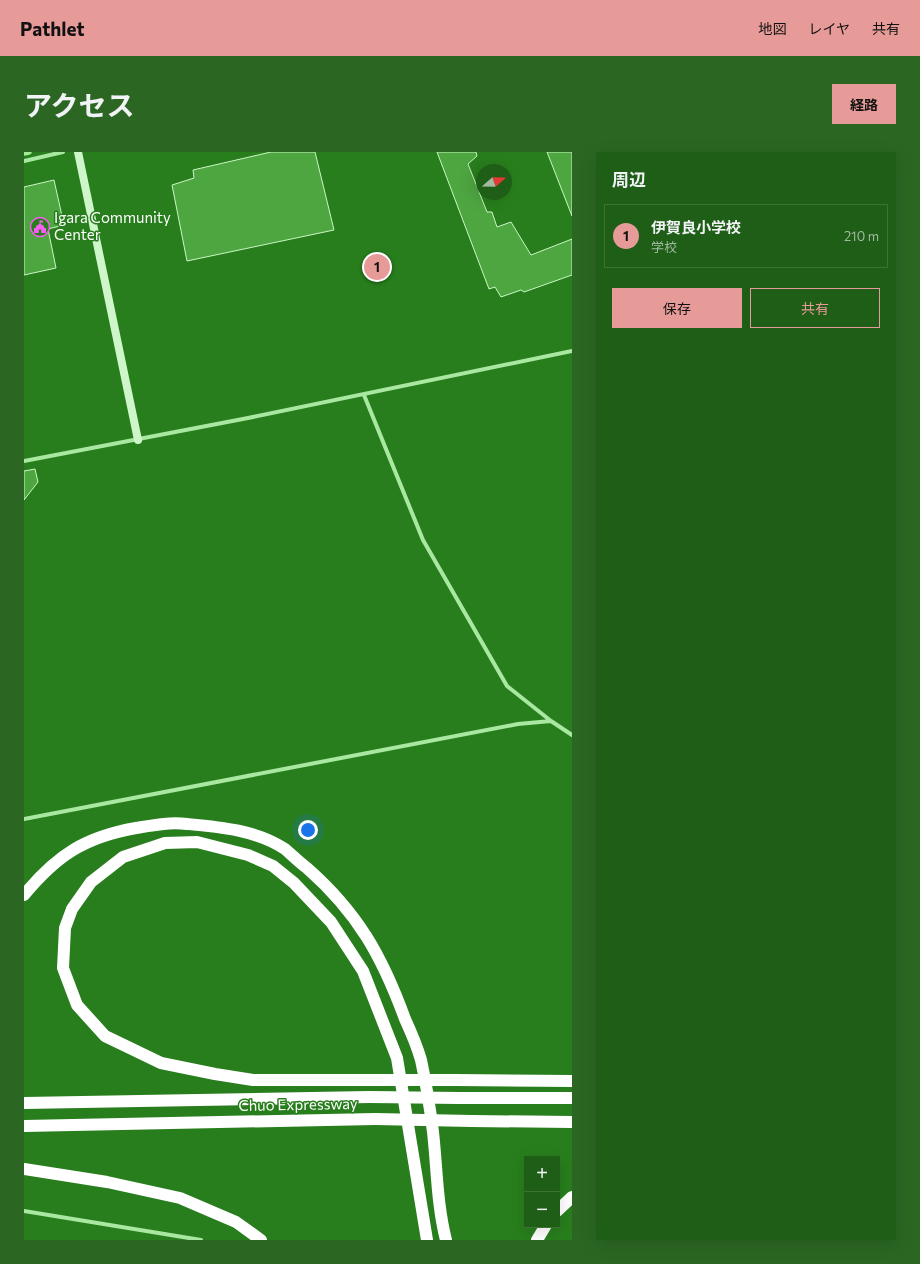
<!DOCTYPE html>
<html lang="ja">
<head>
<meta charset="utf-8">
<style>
  :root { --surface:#1e5e16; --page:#2b6723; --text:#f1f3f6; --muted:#a1baa1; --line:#3c7335; --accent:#e69b98 }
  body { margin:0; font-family:Commissioner,"Noto Sans JP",sans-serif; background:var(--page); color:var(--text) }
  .controls { position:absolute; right:12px; bottom:12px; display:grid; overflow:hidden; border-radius:0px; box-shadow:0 4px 16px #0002 }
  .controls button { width:36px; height:36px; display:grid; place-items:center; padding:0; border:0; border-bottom:1px solid var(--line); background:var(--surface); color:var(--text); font:20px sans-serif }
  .compass { position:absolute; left:452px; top:12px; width:36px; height:36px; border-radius:50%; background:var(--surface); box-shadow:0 4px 16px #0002; rotate:70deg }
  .you { position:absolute; left:284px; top:678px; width:14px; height:14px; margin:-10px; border:3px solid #fff; border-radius:50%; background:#1a73e8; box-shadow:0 0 0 6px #1a73e833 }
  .badge { display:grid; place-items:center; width:26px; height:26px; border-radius:50%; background:var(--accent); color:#111; font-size:13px; font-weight:700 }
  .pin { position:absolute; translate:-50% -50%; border:2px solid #fff; box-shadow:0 1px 4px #0006 }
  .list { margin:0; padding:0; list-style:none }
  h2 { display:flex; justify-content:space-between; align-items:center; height:52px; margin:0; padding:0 16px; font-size:17px }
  h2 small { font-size:13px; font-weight:400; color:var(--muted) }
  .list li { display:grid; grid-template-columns:26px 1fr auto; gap:12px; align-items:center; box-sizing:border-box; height:64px; margin:0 8px 8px; padding:0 8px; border:1px solid var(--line); border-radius:0px }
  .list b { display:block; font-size:15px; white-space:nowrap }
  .list p { margin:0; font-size:13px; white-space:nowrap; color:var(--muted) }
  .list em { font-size:13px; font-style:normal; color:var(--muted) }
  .actions { display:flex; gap:8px; padding:12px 16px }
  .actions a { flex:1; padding:9px 0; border:1px solid var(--accent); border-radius:0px; text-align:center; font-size:14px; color:var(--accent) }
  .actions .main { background:var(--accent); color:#111 }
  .map { position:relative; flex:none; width:548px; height:1088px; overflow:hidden; border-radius:0px }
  header { display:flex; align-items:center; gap:24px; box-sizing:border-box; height:56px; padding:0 20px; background:var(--accent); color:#111 }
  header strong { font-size:19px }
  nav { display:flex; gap:22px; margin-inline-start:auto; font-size:14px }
  .intro { display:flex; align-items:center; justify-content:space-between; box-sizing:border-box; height:96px; padding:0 24px }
  h1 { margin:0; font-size:28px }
  .button { padding:10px 18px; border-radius:0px; background:var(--accent); color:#111; font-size:14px; font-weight:700 }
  main { display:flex; gap:24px; padding:0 24px }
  aside { flex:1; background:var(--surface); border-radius:0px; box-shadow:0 4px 16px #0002 }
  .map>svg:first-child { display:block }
</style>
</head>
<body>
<header>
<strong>Pathlet</strong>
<nav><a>地図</a><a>レイヤ</a><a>共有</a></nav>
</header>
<div class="intro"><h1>アクセス</h1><a class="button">経路</a></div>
<main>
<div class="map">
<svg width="548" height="1088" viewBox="0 0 548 1088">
  <rect width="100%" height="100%" fill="#287e1d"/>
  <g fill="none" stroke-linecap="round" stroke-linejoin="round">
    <path stroke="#9fea93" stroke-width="5.5" d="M0 1 5 0"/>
  </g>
  <path fill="#4ea641" stroke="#caf6c4" d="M247 0H291L310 78 163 109 148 33 170 26 169 18Z
    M413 0H452L453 4 444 12 463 60H468L473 75 487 70 507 103 548 87V123L500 140 497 138 477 145 471 135 465 137Z
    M523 0H548V64Z
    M30 28 40 73 24 77 32 116 0 123V35Z
    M11 317 14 330 0 348V319Z"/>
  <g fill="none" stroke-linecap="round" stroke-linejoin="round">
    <path stroke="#a9e8a0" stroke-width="4" d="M0 9 39 0
      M340 243 399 388 483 534 527 569
      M0 309 224 266 548 199
      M0 667 494 572 527 569 548 583
      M0 1059 177 1088"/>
    <path stroke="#cff6cb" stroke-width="8" d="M54 0 114 288"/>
    <path stroke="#fff" stroke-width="12" d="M0 743C33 703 61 685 112 676 130 673 145 670 163 672 196 675 232 678 261 697 268 703 275 710 283 716 334 761 358 804 381 867 387 880 393 894 397 908 402 931 406 956 409 980 413 1016 413 1053 422 1088
      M338 928H229L191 922 137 911 81 884 53 853 39 816 41 776 48 757 67 730 99 705 141 691 173 690 224 703 249 714 270 731 307 770 339 819 373 906 403 1088
      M431 928 548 929
      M435 946H548
      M0 951 346 945
      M448 969 548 970
      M0 974 351 967
      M0 1017 83 1030 156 1046 212 1070 237 1088
      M533 1059 548 1045
      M513 1088 522 1073"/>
    <path stroke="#fff" stroke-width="12" d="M338 928H431
      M346 945 435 946
      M351 967 448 969"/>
  </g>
  <defs>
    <g id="civic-ring" transform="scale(1)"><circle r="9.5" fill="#287e1d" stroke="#f85ef2" stroke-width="1.5"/><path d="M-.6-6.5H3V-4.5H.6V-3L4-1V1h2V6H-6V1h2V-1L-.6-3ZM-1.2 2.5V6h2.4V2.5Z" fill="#f85ef2"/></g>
  </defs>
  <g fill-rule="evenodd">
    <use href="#civic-ring" x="16" y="75"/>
  </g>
  <g text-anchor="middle" stroke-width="3" stroke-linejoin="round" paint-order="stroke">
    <g font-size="15" fill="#fff" stroke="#287e1d" text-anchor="start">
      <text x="30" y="71">Igara Community<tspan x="30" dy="17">Center</tspan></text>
    </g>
    <g font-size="15" fill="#fff" stroke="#287e1d">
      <text transform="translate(274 953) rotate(-1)" y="5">Chuo Expressway</text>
    </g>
  </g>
</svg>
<div class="controls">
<button>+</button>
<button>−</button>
</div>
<svg class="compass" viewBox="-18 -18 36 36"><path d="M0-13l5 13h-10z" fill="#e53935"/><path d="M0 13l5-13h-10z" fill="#a1baa1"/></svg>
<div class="you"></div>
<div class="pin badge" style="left:353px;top:115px">1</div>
</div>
<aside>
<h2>周辺<small></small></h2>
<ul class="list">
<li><span class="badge">1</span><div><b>伊賀良小学校</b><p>学校</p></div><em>210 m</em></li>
</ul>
<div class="actions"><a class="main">保存</a><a>共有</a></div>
</aside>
</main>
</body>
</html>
